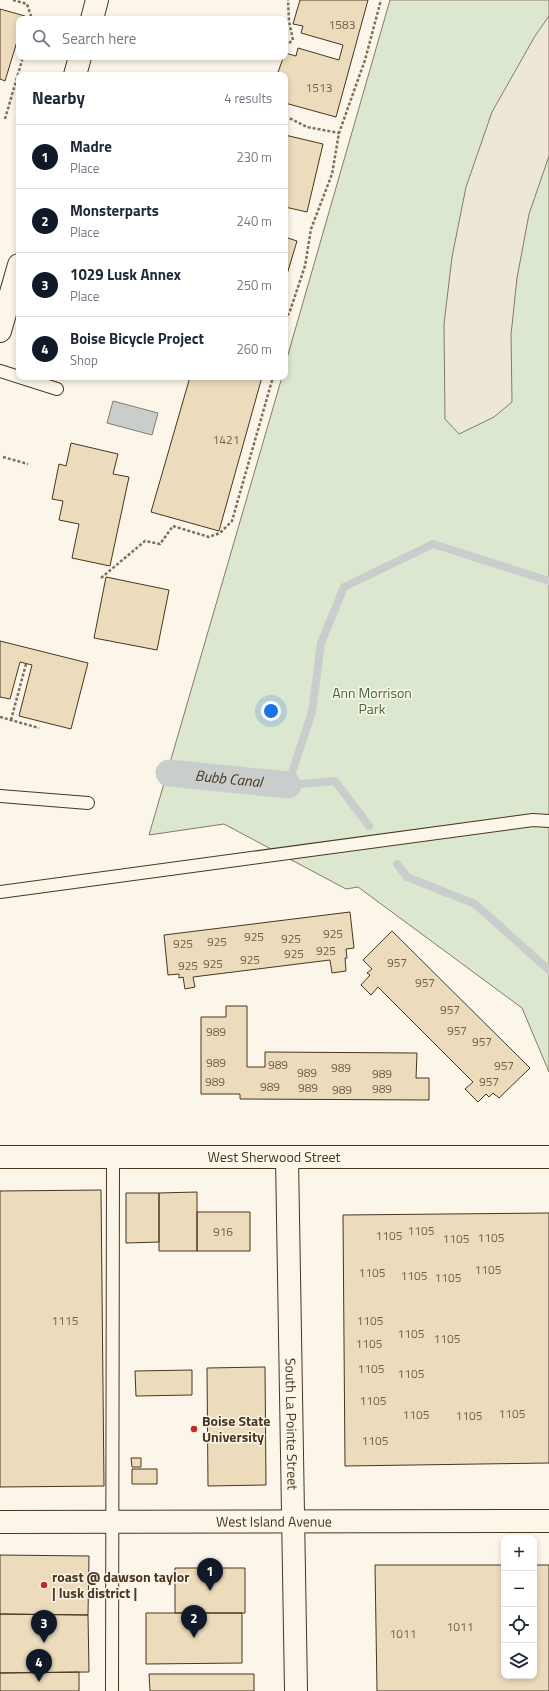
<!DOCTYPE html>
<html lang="en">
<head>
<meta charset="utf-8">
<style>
  :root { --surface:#fff; --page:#f6f6f7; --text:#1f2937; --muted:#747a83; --line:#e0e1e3; --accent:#111827 }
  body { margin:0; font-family:"Titillium Web",sans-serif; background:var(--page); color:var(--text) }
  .controls { position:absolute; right:12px; bottom:12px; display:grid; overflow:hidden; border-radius:8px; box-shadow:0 2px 6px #0003 }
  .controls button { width:36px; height:36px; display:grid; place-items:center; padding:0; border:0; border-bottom:1px solid var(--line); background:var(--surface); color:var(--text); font:20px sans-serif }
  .you { position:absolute; left:271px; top:711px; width:14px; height:14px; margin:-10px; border:3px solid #fff; border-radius:50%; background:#1a73e8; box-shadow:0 0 0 6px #1a73e833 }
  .badge { display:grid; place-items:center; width:26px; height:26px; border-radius:50%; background:var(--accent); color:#fff; font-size:13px; font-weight:700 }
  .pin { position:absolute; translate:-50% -33px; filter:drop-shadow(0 1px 2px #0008) }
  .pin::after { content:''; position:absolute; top:21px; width:14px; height:12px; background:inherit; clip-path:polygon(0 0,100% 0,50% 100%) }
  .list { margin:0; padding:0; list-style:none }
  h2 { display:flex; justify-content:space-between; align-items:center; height:52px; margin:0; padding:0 16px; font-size:17px }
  h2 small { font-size:13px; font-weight:400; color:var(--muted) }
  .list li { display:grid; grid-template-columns:26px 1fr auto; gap:12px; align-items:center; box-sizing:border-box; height:64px; padding:0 16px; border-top:1px solid var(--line) }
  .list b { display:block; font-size:15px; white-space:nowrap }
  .list p { margin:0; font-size:13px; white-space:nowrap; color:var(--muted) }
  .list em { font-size:13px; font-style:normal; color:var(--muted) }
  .icon { flex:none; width:22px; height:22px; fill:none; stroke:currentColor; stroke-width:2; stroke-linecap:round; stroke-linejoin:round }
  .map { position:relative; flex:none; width:549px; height:1691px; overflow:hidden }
  .search { position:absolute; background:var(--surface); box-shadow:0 2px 6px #0003; left:16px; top:16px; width:272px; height:44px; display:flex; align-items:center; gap:10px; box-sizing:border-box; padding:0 14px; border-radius:8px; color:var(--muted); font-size:15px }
  .panel { position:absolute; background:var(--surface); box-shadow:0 2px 6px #0003; left:16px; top:72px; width:272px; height:308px; border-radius:8px }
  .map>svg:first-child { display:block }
</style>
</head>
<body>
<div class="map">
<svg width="549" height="1691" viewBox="0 0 549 1691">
  <rect width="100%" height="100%" fill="#fbf6e9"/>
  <path fill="#dce7d0" stroke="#887966" d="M390 0H549V1072L522 1008 358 887 346 889 224 824 149 835 282 377H285V365Z"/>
  <path fill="#ede7d9" stroke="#887966" d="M549 16V156L529 214 517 278 511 335 512 402 494 417 459 434 445 419 444 324 452 257 466 187 492 112 535 36Z"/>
  <path fill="#c9cecd" stroke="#887966" d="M113 401 158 413 152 435 107 423Z"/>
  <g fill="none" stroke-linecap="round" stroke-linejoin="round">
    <path stroke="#c9cecd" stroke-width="8" d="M369 826 335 781 288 785 312 712 321 643 344 587 433 544 549 581
      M397 864 407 877 475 904 549 970"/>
    <path stroke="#c9cecd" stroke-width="27" id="s1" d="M169 773 288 785"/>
  </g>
  <path fill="#ecdcbc" stroke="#4a3520" d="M300 0H368L336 117 285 103V75H277L285 53 296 56 298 48 339 60 343 45 301 33 303 26 293 24Z
    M0 9 25 16 24 19H19V35L5 81 0 79Z
    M285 135 323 144 307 212 285 207Z
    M285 237 297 241 285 281Z
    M190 377H262L219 531 151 512Z
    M71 443 118 454 113 474 129 477 110 566 72 558 79 524 59 520 63 501 52 499 59 464 66 466Z
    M106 577 169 590 157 650 94 638Z
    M0 641 88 663 71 729 19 716 32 665 20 662 10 699 0 697Z
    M350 912 354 948 346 949 347 958H345L346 971 332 973 330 960 193 977 195 987 185 989 183 977 179 978V974L168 975 164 935Z
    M392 931 530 1068 499 1098 493 1093 489 1097 486 1094 478 1102 465 1089 473 1082 378 987 371 995 361 985 370 975 367 973 372 969 363 960Z
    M226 1006H247V1067H265V1052L417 1053 416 1078H429V1100L240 1099V1094H201V1017H226Z
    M101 1190 104 1486 0 1487V1191Z
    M197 1192V1251H159V1193Z
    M126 1193H159V1242L126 1243Z
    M197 1212H250V1251H197Z
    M549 1213V1463L345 1466 343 1215Z
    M265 1367 266 1485 208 1486 207 1368Z
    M192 1370V1395L136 1396 135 1371Z
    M131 1458H141V1467H132Z
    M132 1469H157V1484H132Z
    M0 1555 89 1556 88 1615 0 1614Z
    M375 1565H504V1676H534V1565H549V1691H377Z
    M175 1568H245V1613H175Z
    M146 1613H242V1663L146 1664Z
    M0 1614 88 1615 89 1672 0 1673Z
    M79 1672V1691H0V1673Z
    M149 1674H254V1691H150Z"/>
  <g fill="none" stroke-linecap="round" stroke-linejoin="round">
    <g stroke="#4a3520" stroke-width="14">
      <path id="service" d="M0 371 57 389
        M0 796 88 803
        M0 892 533 820 549 821
        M112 1691 113 1157"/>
    </g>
    <g stroke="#4a3520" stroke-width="24">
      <g id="minor">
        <path d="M92 19 97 0"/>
        <path d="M75 75 80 57"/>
        <path d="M0 331 19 265"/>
        <path id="s2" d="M0 1157H549"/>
        <path id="s3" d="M287 1157 296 1691"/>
        <path id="s4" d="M0 1522 549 1521"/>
      </g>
    </g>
    <path stroke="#7f6f5c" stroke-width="2.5" stroke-dasharray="3 2" stroke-linecap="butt" d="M13 0 27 4 32 19
      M285 46 293 40 289 21 288 0
      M285 117 289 118 307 127 339 133
      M5 119 23 57
      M285 320 290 311 305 266 311 229 332 174 339 133 365 60 381 0
      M3 457 28 464
      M101 578 145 541 160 544 173 526 209 537 220 533 232 521 273 377
      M0 717 39 728
      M11 720 26 664"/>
    <use href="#service" stroke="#fbf6e9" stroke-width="12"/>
    <use href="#minor" stroke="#fbf6e9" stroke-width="22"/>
  </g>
  <g fill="#c62828" stroke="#fbf6e9" stroke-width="1.5">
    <circle cx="194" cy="1429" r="4"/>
    <circle cx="44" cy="1585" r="4"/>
  </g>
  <g text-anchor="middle" stroke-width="3" stroke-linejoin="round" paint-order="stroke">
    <g font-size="12" fill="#725f47">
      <text x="342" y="29">1583</text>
      <text x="319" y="92">1513</text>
      <text x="226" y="444">1421</text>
      <text x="333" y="938">925</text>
      <text x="254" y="941">925</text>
      <text x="291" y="943">925</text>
      <text x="217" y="946">925</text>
      <text x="183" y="948">925</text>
      <text x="326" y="955">925</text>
      <text x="294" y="958">925</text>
      <text x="250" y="964">925</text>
      <text x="397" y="967">957</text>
      <text x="213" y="968">925</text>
      <text x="188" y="970">925</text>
      <text x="425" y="987">957</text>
      <text x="450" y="1014">957</text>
      <text x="457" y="1035">957</text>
      <text x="216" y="1036">989</text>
      <text x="482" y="1046">957</text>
      <text x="216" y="1067">989</text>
      <text x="278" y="1069">989</text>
      <text x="504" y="1070">957</text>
      <text x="341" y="1072">989</text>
      <text x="307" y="1077">989</text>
      <text x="382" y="1078">989</text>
      <text x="215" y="1086">989</text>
      <text x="489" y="1086">957</text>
      <text x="270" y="1091">989</text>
      <text x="308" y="1092">989</text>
      <text x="382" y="1093">989</text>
      <text x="342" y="1094">989</text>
      <text x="421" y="1235">1105</text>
      <text x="223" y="1236">916</text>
      <text x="389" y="1240">1105</text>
      <text x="491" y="1242">1105</text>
      <text x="456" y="1243">1105</text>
      <text x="488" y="1274">1105</text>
      <text x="372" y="1277">1105</text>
      <text x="414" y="1280">1105</text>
      <text x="448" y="1282">1105</text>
      <text x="65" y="1325">1115</text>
      <text x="370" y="1325">1105</text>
      <text x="411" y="1338">1105</text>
      <text x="447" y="1343">1105</text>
      <text x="369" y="1348">1105</text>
      <text x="371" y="1373">1105</text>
      <text x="411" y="1378">1105</text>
      <text x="373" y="1405">1105</text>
      <text x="512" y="1418">1105</text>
      <text x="416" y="1419">1105</text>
      <text x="469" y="1420">1105</text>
      <text x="375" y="1445">1105</text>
      <text x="460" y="1631">1011</text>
      <text x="403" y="1638">1011</text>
    </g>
    <g font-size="14" fill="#436837" stroke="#fbf6e9">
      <text x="372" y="698">Ann Morrison<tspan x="372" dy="16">Park</tspan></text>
    </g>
    <g font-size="14" fill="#4a3520" stroke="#fbf6e9">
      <text dy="5" stroke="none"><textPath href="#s2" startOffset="274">West Sherwood Street</textPath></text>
      <text dy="5" stroke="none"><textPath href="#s3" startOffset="267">South La Pointe Street</textPath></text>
      <text dy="5" stroke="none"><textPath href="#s4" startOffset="274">West Island Avenue</textPath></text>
    </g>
    <g font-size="14" font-weight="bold" fill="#4a3520" stroke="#fbf6e9" text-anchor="start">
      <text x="202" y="1426">Boise State<tspan x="202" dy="16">University</tspan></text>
      <text x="52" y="1582">roast @ dawson taylor<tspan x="52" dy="16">| lusk district |</tspan></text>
    </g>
    <g font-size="15" font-style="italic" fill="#4a3520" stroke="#fbf6e9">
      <text dy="5" stroke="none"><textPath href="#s1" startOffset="60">Bubb Canal</textPath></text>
    </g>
  </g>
</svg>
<div class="controls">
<button>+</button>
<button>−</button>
<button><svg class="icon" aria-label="locate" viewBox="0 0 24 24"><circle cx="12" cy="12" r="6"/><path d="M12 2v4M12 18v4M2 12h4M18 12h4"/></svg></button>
<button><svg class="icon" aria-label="layers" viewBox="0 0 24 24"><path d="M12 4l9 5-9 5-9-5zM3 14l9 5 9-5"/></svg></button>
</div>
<div class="you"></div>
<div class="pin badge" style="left:210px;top:1591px">1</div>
<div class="pin badge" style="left:194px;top:1638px">2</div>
<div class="pin badge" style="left:44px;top:1643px">3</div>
<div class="pin badge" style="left:39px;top:1682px">4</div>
<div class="search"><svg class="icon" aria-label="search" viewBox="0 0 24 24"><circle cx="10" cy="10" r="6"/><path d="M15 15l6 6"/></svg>Search here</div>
<section class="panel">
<h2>Nearby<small>4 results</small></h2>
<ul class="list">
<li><span class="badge">1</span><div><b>Madre</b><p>Place</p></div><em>230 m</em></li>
<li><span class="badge">2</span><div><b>Monsterparts</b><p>Place</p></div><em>240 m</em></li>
<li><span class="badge">3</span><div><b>1029 Lusk Annex</b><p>Place</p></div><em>250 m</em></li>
<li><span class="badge">4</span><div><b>Boise Bicycle Project</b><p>Shop</p></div><em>260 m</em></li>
</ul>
</section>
</div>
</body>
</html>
